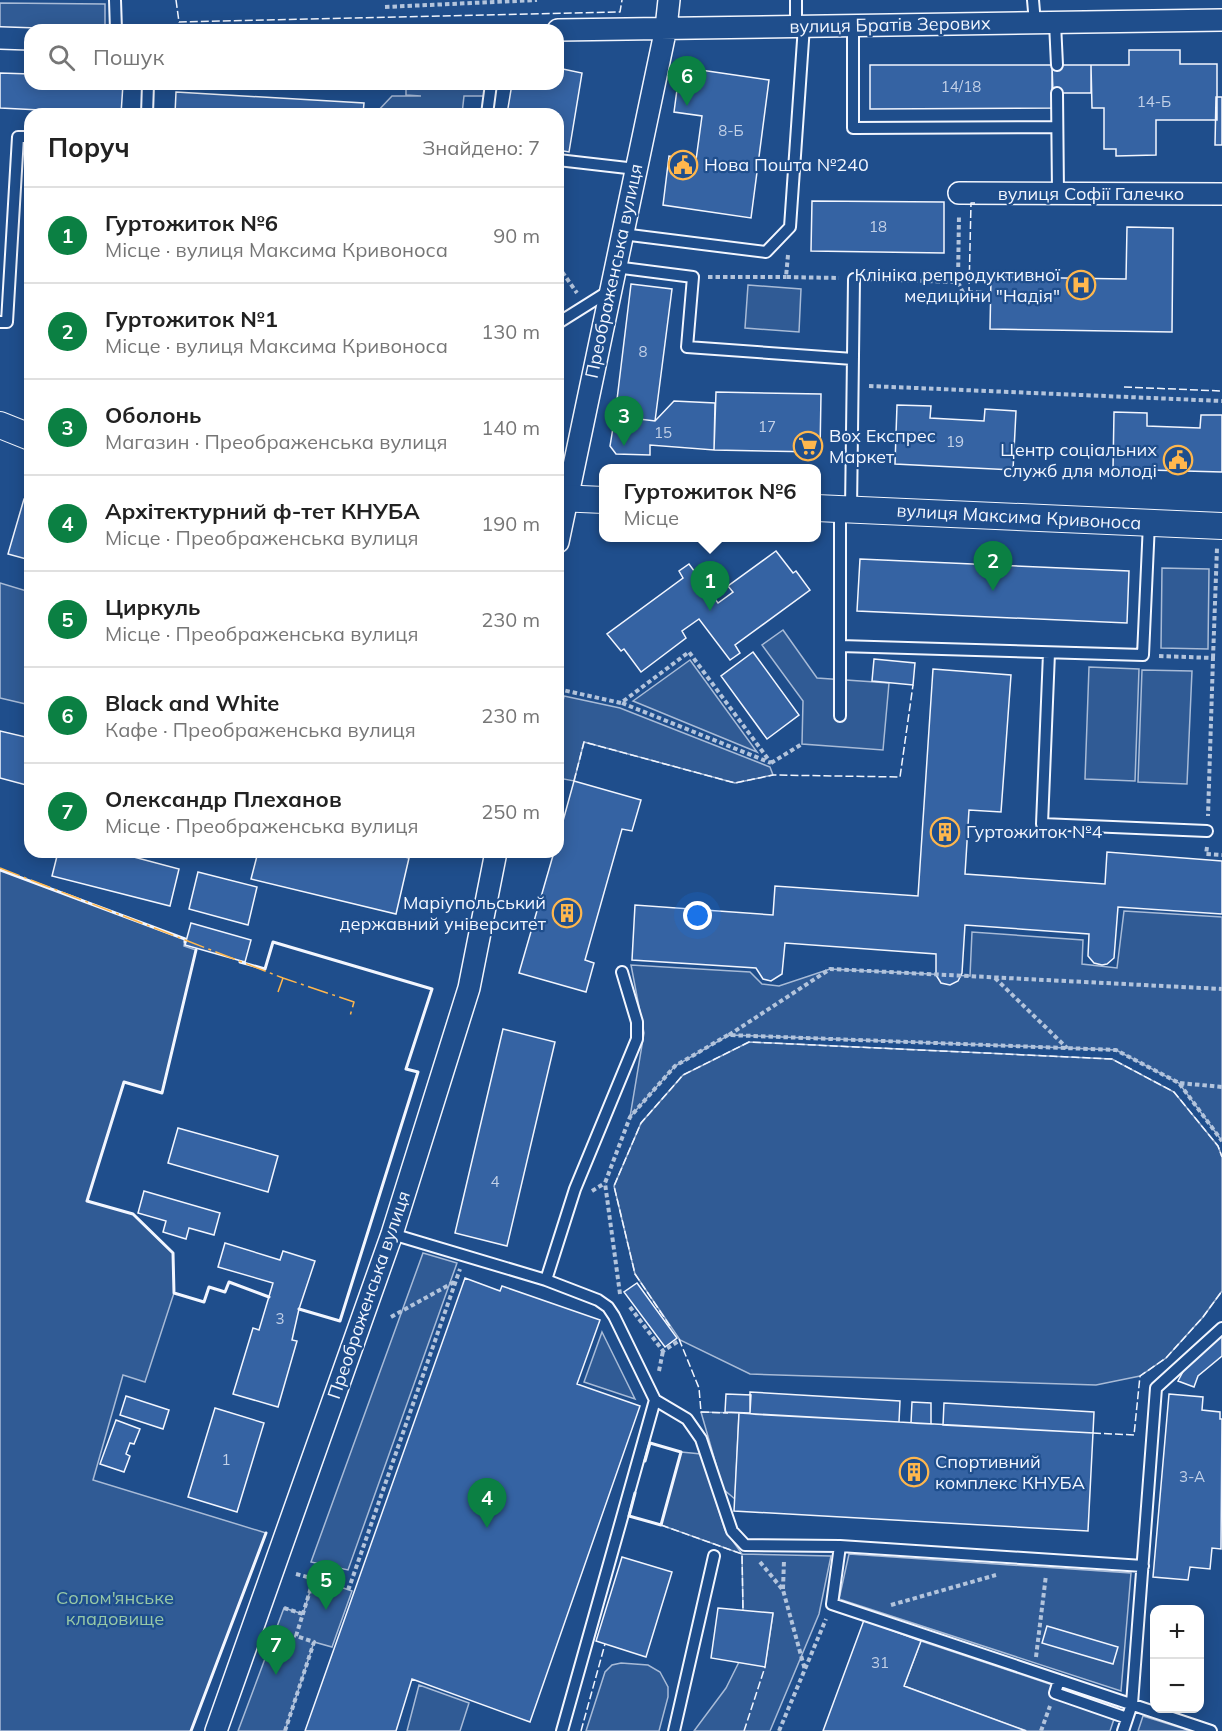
<!DOCTYPE html>
<html lang="uk">
<head>
<meta charset="utf-8">
<style>
  :root { --surface:#fff; --page:#f2f2f2; --text:#222; --muted:#767676; --line:#e0e0e0; --accent:#0b8043 }
  body { margin:0; font-family:Mulish,sans-serif; background:var(--page); color:var(--text) }
  .controls { position:absolute; right:18px; bottom:18px; display:grid; overflow:hidden; border-radius:12px; box-shadow:0 3px 15px #0003 }
  .controls button { width:54px; height:54px; display:grid; place-items:center; padding:0; border:0; border-bottom:2px solid var(--line); background:var(--surface); color:var(--text); font:30px sans-serif }
  .you { position:absolute; left:698px; top:916px; width:21px; height:21px; margin:-15px; border:4px solid #fff; border-radius:50%; background:#1a73e8; box-shadow:0 0 0 9px #1a73e833 }
  .badge { display:grid; place-items:center; width:39px; height:39px; border-radius:50%; background:var(--accent); color:#fff; font-size:20px; font-weight:700 }
  .pin { position:absolute; translate:-50% -50px; filter:drop-shadow(0 2px 3px #0008) }
  .pin::after { content:''; position:absolute; top:32px; width:21px; height:18px; background:inherit; clip-path:polygon(0 0,100% 0,50% 100%) }
  .popup { position:absolute; left:599px; top:464px; width:222px; height:78px; box-sizing:border-box; display:grid; place-content:center; border-radius:12px; background:var(--surface); filter:drop-shadow(0 2px 4px #0005); font-size:20px; white-space:nowrap; color:var(--muted) }
  .popup b { font-size:22px; color:var(--text) }
  .popup::after { content:''; position:absolute; left:50%; top:100%; margin-left:-12px; border:12px solid transparent; border-top-color:var(--surface) }
  .list { margin:0; padding:0; list-style:none }
  h2 { display:flex; justify-content:space-between; align-items:center; height:78px; margin:0; padding:0 24px; font-size:26px }
  h2 small { font-size:20px; font-weight:400; color:var(--muted) }
  .list li { display:grid; grid-template-columns:39px 1fr auto; gap:18px; align-items:center; box-sizing:border-box; height:96px; padding:0 24px; border-top:2px solid var(--line) }
  .list b { display:block; font-size:22px; white-space:nowrap }
  .list p { margin:0; font-size:20px; white-space:nowrap; color:var(--muted) }
  .list em { font-size:20px; font-style:normal; color:var(--muted) }
  .icon { flex:none; width:33px; height:33px; fill:none; stroke:currentColor; stroke-width:2; stroke-linecap:round; stroke-linejoin:round }
  .map { position:relative; flex:none; width:1222px; height:1731px; overflow:hidden }
  .search { position:absolute; background:var(--surface); box-shadow:0 3px 15px #0003; left:24px; top:24px; width:540px; height:66px; display:flex; align-items:center; gap:15px; box-sizing:border-box; padding:0 21px; border-radius:18px; color:var(--muted); font-size:22px }
  .panel { position:absolute; background:var(--surface); box-shadow:0 3px 15px #0003; left:24px; top:108px; width:540px; height:750px; border-radius:18px }
  .map>svg:first-child { display:block }
</style>
</head>
<body>
<div class="map">
<svg width="1222" height="1731" viewBox="0 0 1222 1731">
  <rect width="100%" height="100%" fill="#1f4e8c"/>
  <path fill="#305b95" stroke="#a8bbd7" stroke-width="1.5" d="M0 3 105 4V30H0Z
    M406 84H491V96H464L462 114H375L392 96H421L406 95Z
    M748 285 801 289 799 332 745 328Z
    M1162 568 1209 569 1208 649 1161 648Z
    M0 583 30 592V705L0 698Z
    M783 630 817 678 889 683 883 750 802 744 803 701 762 645Z
    M690 660 757 752 633 701Z
    M1089 667 1139 669 1135 781 1085 779Z
    M1142 670 1192 671 1187 784 1138 782Z
    M564 696 620 708 770 767 773 775 735 783 584 742 574 781 558 778V726Z
    M0 870 185 939 184 946 196 950 162 1093 124 1082 87 1201 133 1214 173 1253 174 1293 145 1382 123 1375 93 1480 266 1533 191 1731H0Z
    M1124 911 1222 917V1141L1179 1083 1116 1050 729 1035 675 1066 630 1117 644 1033 631 965 750 972 762 984 779 986 830 969 970 976 972 932 1083 940 1082 964 1117 968Z
    M749 1042 1112 1059 1174 1092 1218 1146 1222 1157V1291L1203 1317 1166 1358 1140 1376 1096 1385 750 1374 680 1340 635 1274 614 1186 641 1123 683 1075Z
    M423 1253 457 1263 348 1570 311 1562Z
    M602 1332 635 1399 584 1382Z
    M701 1412 739 1413 735 1499 723 1489Z
    M681 1452 701 1454 725 1530 742 1554 831 1556 819 1614 770 1731H694L726 1688 739 1662 765 1666 773 1614 743 1611 742 1554 661 1525Z
    M849 1554 1131 1573 1121 1691 839 1599Z
    M314 1578 352 1591 332 1647 314 1642 285 1731H238L284 1608 303 1614Z
    M921 1641 1118 1707 1110 1731H1027L904 1686Z
    M621 1663 648 1665 660 1672 668 1687V1697L659 1731H586L605 1672 612 1665Z
    M419 1685 469 1703 460 1731H407Z
    M1143 1716 1191 1731H1138Z"/>
  <path fill="#3563a3" stroke="#f2f6ff" stroke-width="1.5" d="M1129 50H1180V64H1217V120H1156V155L1116 156V149H1104V108H1092L1091 65H1129Z
    M870 65H1052V108L870 109Z
    M1052 65H1091V93H1053Z
    M680 67 769 80 751 218 663 205 669 156 696 160 702 116 674 112Z
    M558 68 582 73 569 152 558 150V114H507L512 84H558Z
    M0 73 30 74V84H123L121 114 0 108Z
    M176 92 364 103 363 114H175Z
    M1216 97H1222V145H1215Z
    M812 201 944 202V253L811 251Z
    M1127 227 1173 228 1172 332 990 329 991 277 1126 279Z
    M631 284 672 289 655 421 615 416Z
    M716 392 821 394 820 452 714 450Z
    M674 401 715 403 714 450 650 445V455L616 454 610 446 615 416 655 421Z
    M897 405 931 406 930 418 984 421 985 409 1016 411 1013 470 895 464Z
    M1114 412 1147 413V426L1200 428 1201 415H1222V472L1113 469Z
    M24 499 30 500V560L8 554Z
    M776 551 793 573 796 571 810 590 735 645 740 653 730 660 699 619 682 631 686 638 641 672 624 649 621 651 607 634 683 578 679 571 689 564 718 603 733 592 728 586Z
    M860 559 1129 571 1127 623 857 611Z
    M753 652 799 715 767 739 721 676Z
    M874 659 915 663 913 685 872 681Z
    M933 669 1011 675 1001 812 969 810 965 874 1105 884 1107 852 1222 861V914L1118 907 1114 958 1107 964 1102 965 1094 963 1088 956 1089 934 965 925 962 973 958 981 950 985 941 983 936 975V954L785 943 782 974 771 981 763 979 756 968 632 960 635 905 773 915 775 886 918 896Z
    M0 731 30 738V786L0 778Z
    M574 781 641 800 632 831 622 829 585 960 594 963 586 992 519 973 554 852H558V839Z
    M58 852H115L179 869 170 906 52 876Z
    M258 852H385L409 858 396 914 251 879Z
    M198 872 257 887 248 925 189 909Z
    M191 923 251 940 245 962 185 945Z
    M503 1029 555 1042 507 1246 455 1233Z
    M178 1128 278 1156 268 1192 168 1163Z
    M144 1191 220 1213 214 1235 189 1228 186 1239 163 1232 166 1221 138 1213Z
    M225 1243 280 1260 283 1251 315 1261 299 1309 292 1340 297 1341 278 1407 233 1394 253 1328 259 1330 273 1283 218 1267Z
    M465 1278 500 1291 502 1286 600 1320 577 1384 640 1406 530 1722 412 1679 396 1731H305Z
    M637 1283 677 1338 665 1347 624 1292Z
    M1222 1334V1356L1198 1376 1194 1387 1178 1381 1186 1366Z
    M750 1392 900 1401 899 1422 750 1414Z
    M726 1394 751 1395 750 1413 725 1412Z
    M1169 1394 1203 1397 1202 1410 1220 1412V1419H1222L1221 1549 1212 1548 1210 1569 1190 1567 1188 1580 1153 1577Z
    M126 1396 169 1410 163 1429 120 1415Z
    M912 1402 931 1403V1424L911 1423Z
    M944 1403 1094 1412 1093 1433 943 1425Z
    M215 1408 264 1423 237 1512 188 1497Z
    M739 1413 1093 1433 1088 1531 734 1511Z
    M116 1420 140 1429 134 1444 130 1443 126 1454 130 1456 124 1472 100 1464Z
    M622 1557 672 1572 646 1657 596 1641Z
    M718 1608 773 1613 765 1667 711 1658Z
    M864 1620 921 1641 904 1686 1026 1731H823Z
    M1047 1626 1118 1647 1113 1664 1042 1643Z"/>
  <g fill="none" stroke-linecap="round" stroke-linejoin="round">
    <g stroke="#f2f6ff" stroke-width="14">
      <path id="service" d="M115 0 116 30
        M796 0V26
        M1033 0 1035 23
        M1055 23 1057 65
        M853 25V128L1057 127
        M1057 93 1058 193
        M147 114 148 84
        M487 114 491 84
        M558 160 636 169
        M622 234 766 252 790 227 804 26
        M615 267 693 277 687 347 853 359
        M0 322H7L18 137H30
        M558 323 609 291
        M851 509 854 279
        M840 646 1143 655 1149 523
        M1049 653 1042 824 1207 831
        M840 716V509
        M392 1234 546 1280 598 1300 608 1307 614 1316 655 1400 687 1419 701 1439 732 1531 745 1545 840 1546
        M546 1280 575 1189 637 1039V1022L622 972
        M1143 1566 840 1546 832 1604 1211 1731
        M1059 1680 1055 1693 1127 1718
        M562 1731 655 1400
        M674 1731 714 1556
        M1123 1731 1132 1704 1156 1388 1222 1328"/>
    </g>
    <g stroke="#f2f6ff" stroke-width="24">
      <path id="minor" d="M558 30 1222 20
        M0 38 30 39
        M959 193 1222 194
        M558 542 666 28 669 0
        M216 1731 392 1234 469 988 496 852"/>
    </g>
    <g stroke="#f2f6ff" stroke-width="28">
      <path id="tertiary" d="M0 425 30 437
        M558 498 604 500
        M816 508 1222 526"/>
    </g>
    <path stroke="#b3c4dc" stroke-width="4" stroke-dasharray="4.5 3" stroke-linecap="butt" d="M385 7 537 0
      M788 255 786 277 839 278
      M558 266 577 293
      M708 277H786
      M868 279 958 282 959 215
      M958 282 965 297H979
      M869 386 1222 401
      M1159 656 1213 658 1208 816
      M1213 658 1217 548
      M558 689 621 703 689 652 771 763
      M622 703 771 763
      M771 763 802 744
      M1207 847 1206 854 1222 855
      M995 978 1067 1048
      M729 1035 830 969 1222 989
      M1180 1083 1222 1087
      M592 1191 605 1183
      M620 1294 605 1183 630 1117 675 1066 728 1035 1116 1050 1179 1083 1222 1141
      M630 1307 663 1351 680 1340
      M391 1317 456 1281
      M659 1371 663 1351
      M760 1562 783 1590 805 1670
      M296 1574 349 1588 460 1269
      M783 1589 784 1560
      M891 1605 996 1575
      M284 1608 303 1614
      M1036 1657 1046 1575
      M285 1731 314 1642 296 1636 314 1578
      M779 1731 826 1619
      M1041 1731 1050 1706"/>
    <use href="#service" stroke="#1f4e8c" stroke-width="10"/>
    <use href="#minor" stroke="#1f4e8c" stroke-width="21"/>
    <use href="#tertiary" stroke="#1f4e8c" stroke-width="26"/>
    <path stroke="#f2f6ff" stroke-width="1.5" stroke-dasharray="8 3" stroke-linecap="butt" d="M176 0 179 22 620 12 622 0
      M975 203H971L969 291 990 292
      M1124 387 1222 391
      M574 781 584 742 735 783 773 775 900 777 913 685
      M670 1326 635 1274 614 1186 641 1123 683 1075 749 1042 1112 1059 1174 1092 1218 1146 1222 1157
      M679 1339 699 1388 701 1412 728 1413
      M1093 1433 1134 1435 1140 1376 1166 1358 1203 1317 1222 1291
      M661 1525 742 1554 743 1611
      M581 1731 605 1644
      M744 1731 765 1667"/>
    <path stroke="#f2f6ff" stroke-width="3" d="M0 870 185 939V942
      M196 950 162 1093 124 1082 87 1201 133 1214 173 1253 174 1293 204 1302 209 1287 225 1292 229 1282 269 1297
      M240 962 265 969 273 942 432 989 406 1069 418 1072 340 1321 299 1309
      M635 1493 629 1516 661 1525 681 1452 650 1443 645 1461
      M191 1731 266 1533"/>
    <path stroke="#ffb74d" stroke-width="1.5" stroke-dasharray="21 4.5 3 4.5" stroke-linecap="butt" d="M0 868 283 978 354 1002 350 1016
      M278 992 283 978"/>
  </g>
  <defs>
    <g id="civic-ring" transform="scale(1.5)"><circle r="9.5" fill="#1f4e8c" stroke="#ffb74d" stroke-width="1.5"/><path d="M-.6-6.5H3V-4.5H.6V-3L4-1V1h2V6H-6V1h2V-1L-.6-3ZM-1.2 2.5V6h2.4V2.5Z" fill="#ffb74d"/></g>
    <g id="hospital-ring" transform="scale(1.5)"><circle r="9.5" fill="#1f4e8c" stroke="#ffb74d" stroke-width="1.5"/><path d="M-5-5h3v3.5h4V-5h3V5h-3V1.5h-4V5h-3Z" fill="#ffb74d"/></g>
    <g id="supermarket-ring" transform="scale(1.5)"><circle r="9.5" fill="#1f4e8c" stroke="#ffb74d" stroke-width="1.5"/><path d="M-6-5.5h2.5l.6 2H6L4.5 2H-2.5L-4.4-4H-6ZM-1.5 3.2a1.3 1.3 0 1 0 .1 0ZM3 3.2a1.3 1.3 0 1 0 .1 0Z" fill="#ffb74d"/></g>
    <g id="building-ring" transform="scale(1.5)"><circle r="9.5" fill="#1f4e8c" stroke="#ffb74d" stroke-width="1.5"/><path d="M-4-6H4V6H1V3H-1V6H-4ZM-2.5-4.3h1.7v1.8h-1.7ZM.8-4.3h1.7v1.8H.8ZM-2.5-1h1.7V.8h-1.7ZM.8-1h1.7V.8H.8Z" fill="#ffb74d"/></g>
  </defs>
  <g fill-rule="evenodd">
    <use href="#civic-ring" x="683" y="165"/>
    <use href="#hospital-ring" x="1081" y="285"/>
    <use href="#supermarket-ring" x="808" y="446"/>
    <use href="#civic-ring" x="1178" y="460"/>
    <use href="#building-ring" x="945" y="832"/>
    <use href="#building-ring" x="567" y="913"/>
    <use href="#building-ring" x="914" y="1472"/>
  </g>
  <g text-anchor="middle" stroke-width="4.5" stroke-linejoin="round" paint-order="stroke">
    <g font-size="15" fill="#c3d1e8">
      <text x="961" y="92">14/18</text>
      <text x="1154" y="107">14-Б</text>
      <text x="731" y="136">8-Б</text>
      <text x="878" y="232">18</text>
      <text x="643" y="357">8</text>
      <text x="767" y="432">17</text>
      <text x="663" y="438">15</text>
      <text x="955" y="447">19</text>
      <text x="495" y="1187">4</text>
      <text x="280" y="1324">3</text>
      <text x="226" y="1465">1</text>
      <text x="1192" y="1482">3-А</text>
      <text x="880" y="1668">31</text>
    </g>
    <g font-size="18" fill="#f2f6ff" stroke="#1f4e8c">
      <text transform="translate(890 25) rotate(-1)" y="6">вулиця Братів Зерових</text>
      <text x="1091" y="200">вулиця Софії Галечко</text>
      <text transform="translate(614 271) rotate(-78)" y="6">Преображенська вулиця</text>
      <text transform="translate(1019 517) rotate(3)" y="6">вулиця Максима Кривоноса</text>
      <text transform="translate(369 1295) rotate(-71)" y="6">Преображенська вулиця</text>
    </g>
    <g font-size="18" fill="#f2f6ff" stroke="#1f4e8c" text-anchor="start">
      <text x="704" y="171">Нова Пошта №240</text>
      <text x="1060" y="281" text-anchor="end">Клініка репродуктивної<tspan x="1060" dy="21">медицини "Надія"</tspan></text>
      <text x="829" y="442">Box Експрес<tspan x="829" dy="21">Маркет</tspan></text>
      <text x="1157" y="456" text-anchor="end">Центр соціальних<tspan x="1157" dy="21">служб для молоді</tspan></text>
      <text x="966" y="838">Гуртожиток №4</text>
      <text x="546" y="909" text-anchor="end">Маріупольський<tspan x="546" dy="21">державний університет</tspan></text>
      <text x="935" y="1468">Спортивний<tspan x="935" dy="21">комплекс КНУБА</tspan></text>
    </g>
    <g font-size="18" fill="#97c8a6" stroke="#1f4e8c">
      <text x="115" y="1604">Солом'янське<tspan x="115" dy="21">кладовище</tspan></text>
    </g>
  </g>
</svg>
<div class="controls">
<button>+</button>
<button>−</button>
</div>
<div class="you"></div>
<div class="pin badge" style="left:710px;top:611px">1</div>
<div class="popup"><b>Гуртожиток №6</b>Місце</div>
<div class="pin badge" style="left:993px;top:591px">2</div>
<div class="pin badge" style="left:624px;top:446px">3</div>
<div class="pin badge" style="left:487px;top:1528px">4</div>
<div class="pin badge" style="left:326px;top:1610px">5</div>
<div class="pin badge" style="left:687px;top:106px">6</div>
<div class="pin badge" style="left:276px;top:1675px">7</div>
<div class="search"><svg class="icon" aria-label="search" viewBox="0 0 24 24"><circle cx="10" cy="10" r="6"/><path d="M15 15l6 6"/></svg>Пошук</div>
<section class="panel">
<h2>Поруч<small>Знайдено: 7</small></h2>
<ul class="list">
<li><span class="badge">1</span><div><b>Гуртожиток №6</b><p>Місце · вулиця Максима Кривоноса</p></div><em>90 m</em></li>
<li><span class="badge">2</span><div><b>Гуртожиток №1</b><p>Місце · вулиця Максима Кривоноса</p></div><em>130 m</em></li>
<li><span class="badge">3</span><div><b>Оболонь</b><p>Магазин · Преображенська вулиця</p></div><em>140 m</em></li>
<li><span class="badge">4</span><div><b>Архітектурний ф-тет КНУБА</b><p>Місце · Преображенська вулиця</p></div><em>190 m</em></li>
<li><span class="badge">5</span><div><b>Циркуль</b><p>Місце · Преображенська вулиця</p></div><em>230 m</em></li>
<li><span class="badge">6</span><div><b>Black and White</b><p>Кафе · Преображенська вулиця</p></div><em>230 m</em></li>
<li><span class="badge">7</span><div><b>Олександр Плеханов</b><p>Місце · Преображенська вулиця</p></div><em>250 m</em></li>
</ul>
</section>
</div>
</body>
</html>
